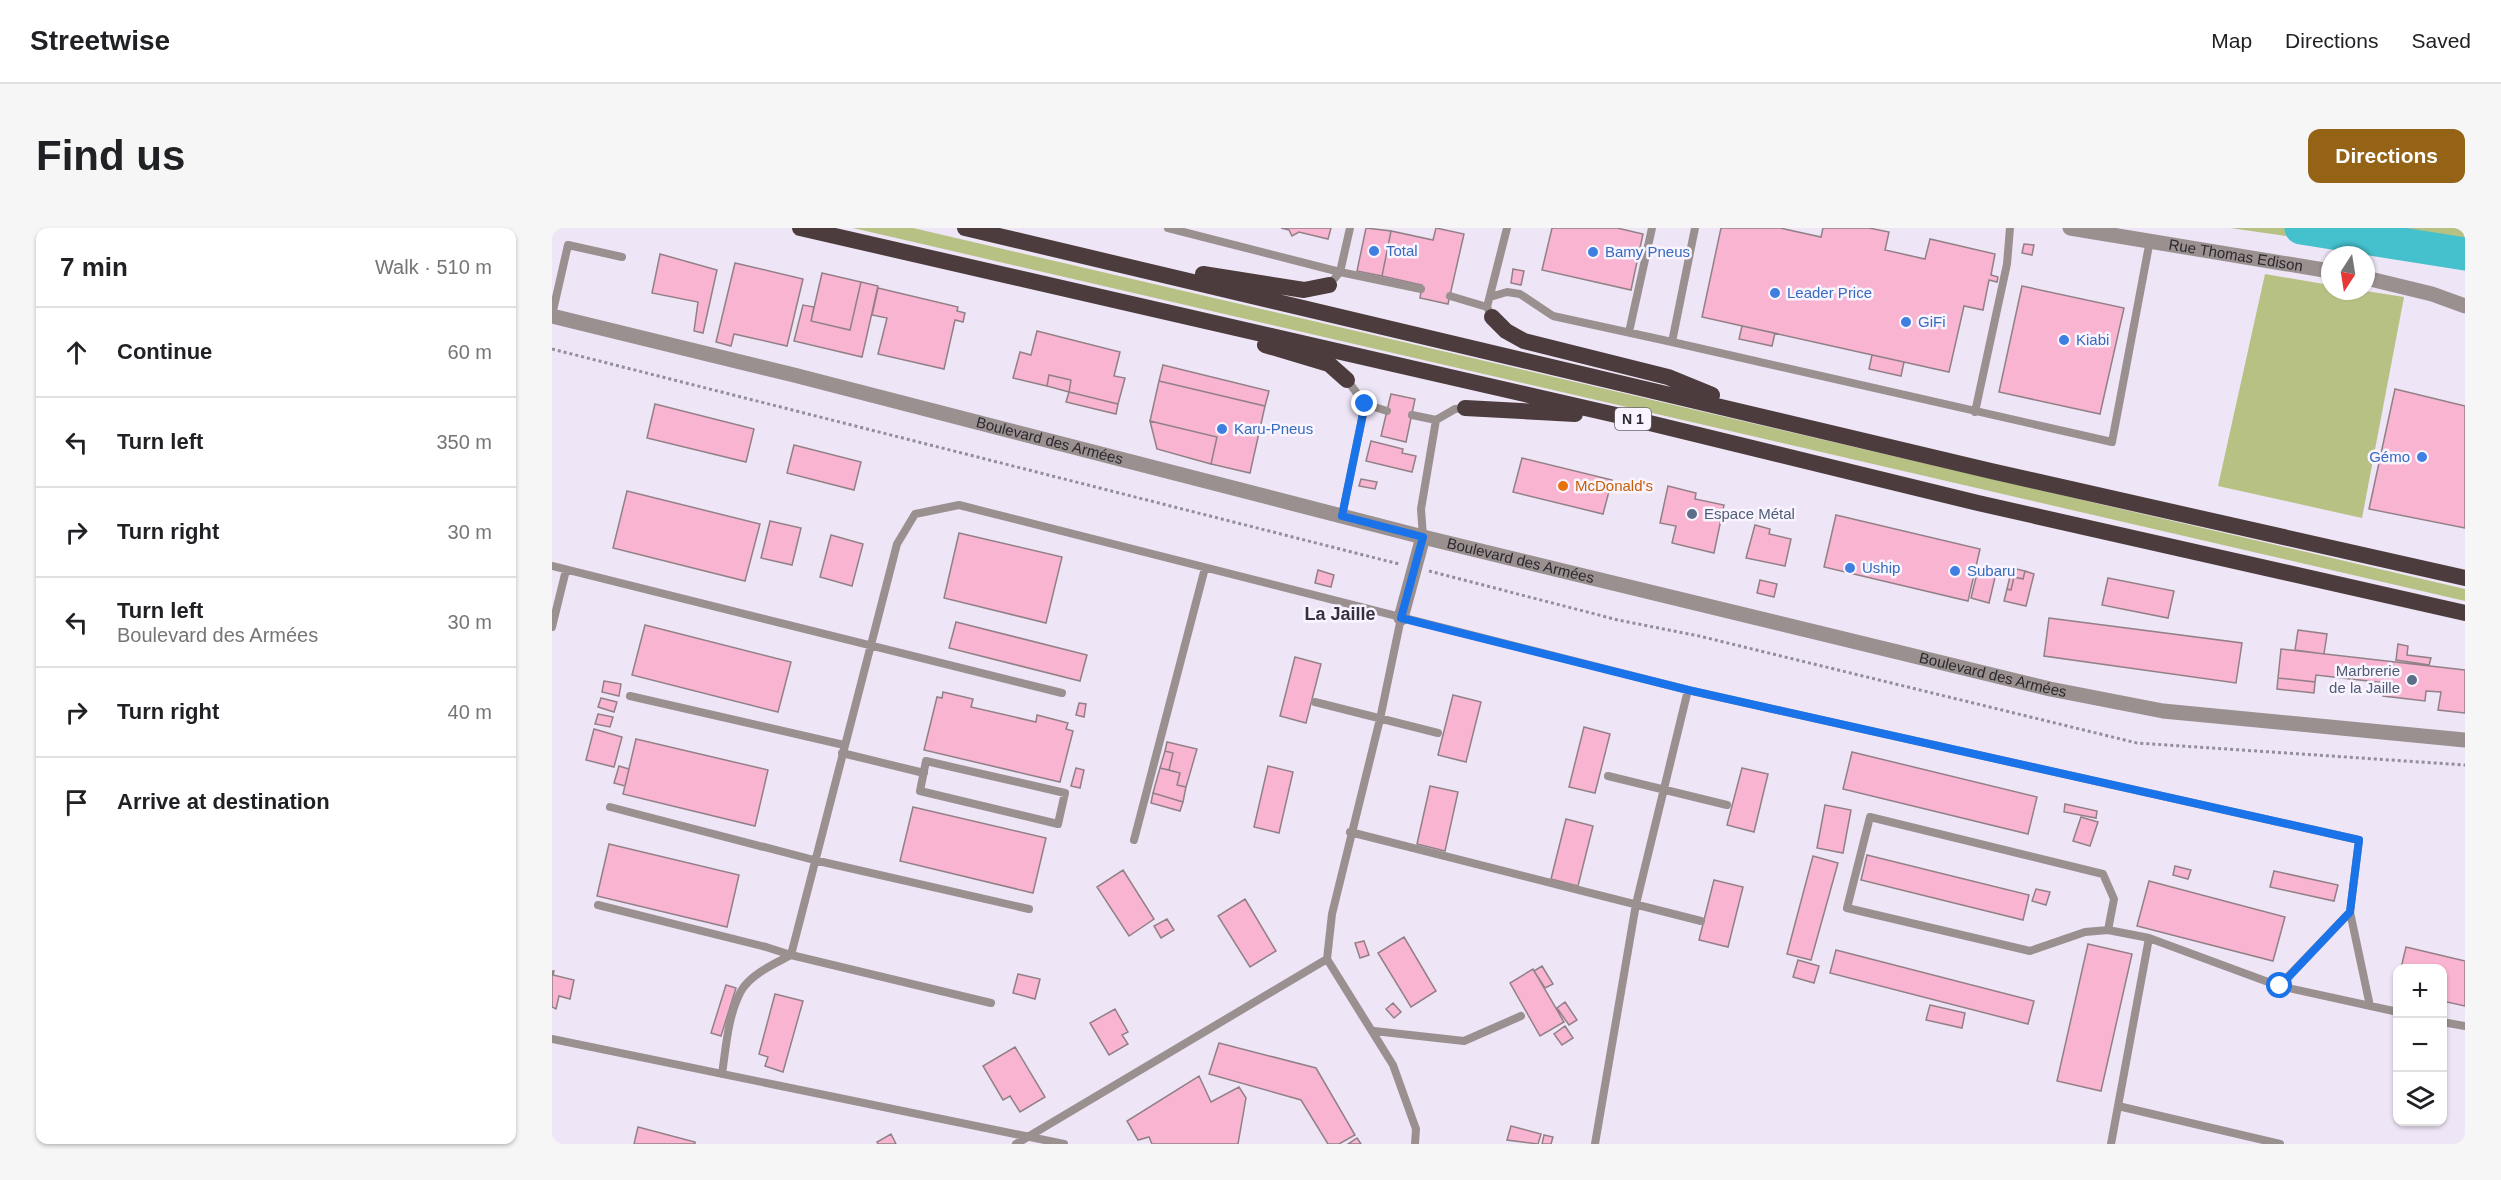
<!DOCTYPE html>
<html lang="en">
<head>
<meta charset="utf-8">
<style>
  :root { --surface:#fff; --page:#f6f6f6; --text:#202124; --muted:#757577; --line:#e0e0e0; --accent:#956316 }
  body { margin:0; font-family:Helvetica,sans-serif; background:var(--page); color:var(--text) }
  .controls { position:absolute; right:18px; bottom:18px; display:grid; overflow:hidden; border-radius:12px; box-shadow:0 2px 4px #0004 }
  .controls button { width:54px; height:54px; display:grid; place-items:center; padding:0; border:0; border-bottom:2px solid var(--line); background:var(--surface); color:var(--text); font:30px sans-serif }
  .compass { position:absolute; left:1769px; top:18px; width:54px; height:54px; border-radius:50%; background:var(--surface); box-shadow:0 2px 4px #0004; rotate:192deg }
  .stop { position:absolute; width:18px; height:18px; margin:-14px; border:4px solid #1a73e8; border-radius:50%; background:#fff }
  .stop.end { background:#1a73e8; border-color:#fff; box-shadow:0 2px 6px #0008 }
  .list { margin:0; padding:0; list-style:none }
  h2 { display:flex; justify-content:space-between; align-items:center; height:78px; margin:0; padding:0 24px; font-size:26px }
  h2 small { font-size:20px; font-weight:400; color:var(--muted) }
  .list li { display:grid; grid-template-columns:39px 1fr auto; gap:18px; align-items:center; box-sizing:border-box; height:90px; padding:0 24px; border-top:2px solid var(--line) }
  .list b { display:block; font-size:22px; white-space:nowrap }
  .list p { margin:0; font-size:20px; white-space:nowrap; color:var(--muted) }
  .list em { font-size:20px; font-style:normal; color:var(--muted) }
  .icon { flex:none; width:33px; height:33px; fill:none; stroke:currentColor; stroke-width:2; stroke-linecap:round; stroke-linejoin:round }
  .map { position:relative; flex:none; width:1913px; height:916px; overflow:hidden; border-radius:12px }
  header { display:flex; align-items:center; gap:36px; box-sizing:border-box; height:84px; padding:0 30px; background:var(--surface); border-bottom:2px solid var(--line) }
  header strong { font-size:28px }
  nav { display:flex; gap:33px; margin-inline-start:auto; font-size:21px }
  .intro { display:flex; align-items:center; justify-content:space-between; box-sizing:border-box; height:144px; padding:0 36px }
  h1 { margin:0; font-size:42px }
  .button { padding:15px 27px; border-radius:12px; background:var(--accent); color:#fff; font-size:21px; font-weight:700 }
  main { display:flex; gap:36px; padding:0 36px }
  aside { flex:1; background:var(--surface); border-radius:12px; box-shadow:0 2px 4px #0004 }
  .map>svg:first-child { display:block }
</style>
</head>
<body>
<header>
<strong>Streetwise</strong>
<nav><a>Map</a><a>Directions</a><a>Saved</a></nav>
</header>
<div class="intro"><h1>Find us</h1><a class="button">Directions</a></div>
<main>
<aside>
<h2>7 min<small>Walk · 510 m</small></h2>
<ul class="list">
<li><svg class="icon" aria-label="ahead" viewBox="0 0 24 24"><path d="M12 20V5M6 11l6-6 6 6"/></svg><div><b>Continue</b></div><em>60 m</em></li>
<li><svg class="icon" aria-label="left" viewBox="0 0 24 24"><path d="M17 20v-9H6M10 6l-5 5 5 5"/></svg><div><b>Turn left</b></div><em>350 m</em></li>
<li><svg class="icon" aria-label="right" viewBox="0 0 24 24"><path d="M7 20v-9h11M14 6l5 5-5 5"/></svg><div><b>Turn right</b></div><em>30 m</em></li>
<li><svg class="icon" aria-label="left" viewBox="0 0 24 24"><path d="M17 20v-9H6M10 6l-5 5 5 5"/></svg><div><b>Turn left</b><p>Boulevard des Armées</p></div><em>30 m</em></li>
<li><svg class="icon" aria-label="right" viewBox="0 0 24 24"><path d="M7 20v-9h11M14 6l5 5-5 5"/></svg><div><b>Turn right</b></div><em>40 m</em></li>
<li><svg class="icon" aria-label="arrive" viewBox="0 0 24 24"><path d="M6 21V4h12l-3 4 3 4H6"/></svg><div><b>Arrive at destination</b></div></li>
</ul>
</aside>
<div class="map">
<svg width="1913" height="916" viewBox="0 0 1913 916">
  <rect width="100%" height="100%" fill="#eee5f6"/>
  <path fill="#b7c184" d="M301 0H361L1913 361V373Z
    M1678 0H1913V33Z
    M1713 46 1778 57V63H1814L1852 69 1810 290 1666 258Z"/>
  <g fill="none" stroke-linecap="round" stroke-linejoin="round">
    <path stroke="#45c0cd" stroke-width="33" d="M1749 0 1913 26"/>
  </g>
  <path fill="#f8b4d0" stroke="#928087" stroke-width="1.5" d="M729 0H779L776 11 747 4 740 8 737 2Z
    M814 0 839 3 830 48 805 43Z
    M884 0 912 6 896 76 868 70 870 57 830 48 839 3 881 12Z
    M1000 0H1065L1091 6 1079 62 990 42Z
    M1169 0H1228L1269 9 1271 0H1317L1337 4 1333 22 1373 31 1378 11 1443 26 1439 47 1446 49 1445 54 1437 52 1431 82 1412 78 1397 144 1150 89Z
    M1472 16 1482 17 1480 27 1470 25Z
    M108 26 165 42 151 105 142 103 146 74 100 65Z
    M183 35 251 51 235 118 182 106 179 118 164 114Z
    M961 41 972 43 969 57 959 55Z
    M270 45 309 54 298 102 259 93Z
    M309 54 326 58 310 129 242 113 251 77 262 79 259 93 298 102Z
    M1470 58 1572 80 1548 186 1447 164Z
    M326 60 406 79 405 83 413 85 411 94 403 92 392 141 326 126 335 90 320 87Z
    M1190 98 1223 105 1220 118 1187 111Z
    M485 103 568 124 562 148 573 150 566 176 517 164 519 152 497 147 495 158 461 150 468 124 479 127Z
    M1320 127 1352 134 1349 148 1317 141Z
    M611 137 717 163 713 178 607 153Z
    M497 147 519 152 517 164 495 158Z
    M607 153 713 178 698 245 659 236 665 209 598 193Z
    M1843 161 1913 178V300L1817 281Z
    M517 164 566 176 564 186 514 174Z
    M839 166 863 171 854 214 829 208Z
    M103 176 202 201 194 234 95 210Z
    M598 193 665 209 659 236 605 221Z
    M819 213 851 221 850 225 864 228 860 244 814 233Z
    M242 217 309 234 302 262 235 245Z
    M970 230 1060 252 1051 286 961 264Z
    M809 251 825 254 823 261 807 258Z
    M1116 258 1144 265 1143 271 1172 277 1162 325 1120 315 1124 298 1108 295Z
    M75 263 208 296 193 353 61 320Z
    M1284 287 1428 321 1416 373 1272 339Z
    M218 293 249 300 240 337 209 330Z
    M1203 297 1218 301 1217 306 1239 311 1233 338 1194 330Z
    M407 305 510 329 494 395 392 370Z
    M279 307 311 316 300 358 268 349Z
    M1460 340 1473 343 1471 351 1462 349 1459 362 1455 361Z
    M1426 341 1444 345 1437 375 1419 370Z
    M766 342 782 347 779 359 763 355Z
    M1473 343 1482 346 1474 378 1452 373 1455 361 1459 362 1462 349 1471 351Z
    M1556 350 1622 363 1616 390 1550 377Z
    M1208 352 1225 356 1222 369 1205 365Z
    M1497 390 1690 415 1684 455 1492 428Z
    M404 394 535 427 528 453 397 420Z
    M93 397 239 434 226 484 80 447Z
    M1746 402 1775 406 1772 426 1743 422Z
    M1846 416 1856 418 1855 427 1879 430 1877 437 1844 432Z
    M1729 421 1913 442V485L1886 482 1889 464 1874 463 1873 473 1831 468 1833 455 1764 447 1763 454 1726 450Z
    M743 429 769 436 754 495 728 488Z
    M1726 450 1763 454 1762 465 1725 461Z
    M52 453 69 456 67 468 50 464Z
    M391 464 421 471 419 479 484 494 485 487 516 495 514 501 521 503 508 554 372 522 385 469 390 470Z
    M901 467 929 474 914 534 886 527Z
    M49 470 65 474 62 484 46 479Z
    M527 475 534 476 532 489 524 487Z
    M46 486 61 489 58 499 43 496Z
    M1032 499 1058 506 1043 565 1017 559Z
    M42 501 70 509 62 539 34 532Z
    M84 511 216 542 203 598 71 566Z
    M615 514 645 521 634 559 625 557 628 545 617 542 621 525 613 523Z
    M613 523 621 525 617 542 608 540Z
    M1300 524 1485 569 1476 606 1291 561Z
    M67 538 77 541 73 558 62 555Z
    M716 538 741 544 727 605 702 599Z
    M524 540 532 542 528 560 519 558Z
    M608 540 628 545 625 557 634 559 631 574 601 565Z
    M1190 540 1216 546 1202 604 1175 597Z
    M878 558 906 564 893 623 865 616Z
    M601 565 631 574 628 583 599 575Z
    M1513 576 1545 583 1544 590 1512 584Z
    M1273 577 1299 582 1291 625 1265 620Z
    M361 579 494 610 481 665 348 633Z
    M1529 589 1546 594 1538 618 1521 613Z
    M1014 591 1041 598 1026 658 999 651Z
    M57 616 187 647 175 699 45 668Z
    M1315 627 1477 667 1471 692 1309 652Z
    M1261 628 1286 635 1259 732 1235 726Z
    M1623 638 1639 642 1636 651 1621 647Z
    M571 642 602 691 577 708 545 659Z
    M1722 643 1786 657 1782 673 1718 659Z
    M1162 652 1191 659 1176 719 1147 712Z
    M1597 653 1733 689 1721 733 1585 698Z
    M1484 661 1498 664 1494 677 1480 673Z
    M693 671 724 723 698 739 666 688Z
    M615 691 622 702 609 710 602 698Z
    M852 709 884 763 859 779 826 725Z
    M812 713 817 727 808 730 803 715Z
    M1536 716 1580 726 1549 863 1505 853Z
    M1854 719 1913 733V778L1890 773V740H1849Z
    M1284 722 1482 773 1476 796 1278 745Z
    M1246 732 1267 738 1262 755 1241 749Z
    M990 738 1001 756 993 760 982 743Z
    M981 741 1012 794 988 808 958 755Z
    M0 743H2L1 747 22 752 18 771 7 768 4 781 0 779Z
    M466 746 488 751 483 771 461 765Z
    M174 757 184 760 169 808 159 805Z
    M223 766 251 773 231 844 213 838 216 829 207 826Z
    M1013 774 1025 792 1017 797 1005 780Z
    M841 775 849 784 842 790 834 781Z
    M1378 777 1413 785 1410 800 1374 792Z
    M563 781 576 804 570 807 576 816 557 827 538 795Z
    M1013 798 1021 810 1010 817 1002 806Z
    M667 815 764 840 803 907 787 916H776L749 872 657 846Z
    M463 819 493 869 468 884 458 868 451 872 431 838Z
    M647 848 659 874 687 859 694 870 686 916H600L597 909 586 912 575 893Z
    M959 898 989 906 986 916 955 912Z
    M86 899 143 914V916H82Z
    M339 906 344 916H326L325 914Z
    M992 907 1001 909 999 916H990Z
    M805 910 809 916H796Z"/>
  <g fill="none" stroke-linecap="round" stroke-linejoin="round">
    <path stroke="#948e9a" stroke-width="3" stroke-dasharray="3 3" stroke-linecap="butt" d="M0 121 847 336
      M877 343 1066 392 1147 408 1585 515 1913 537"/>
    <path stroke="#9a9090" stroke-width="8" d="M616 0 788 44 869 61
      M1143 0 1120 114 1560 214 1598 12
      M777 57 788 44 798 0
      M898 68 935 79
      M938 69 955 64 968 66 1001 88 1120 114
      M0 87 16 17 70 29
      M940 89 935 79 955 0
      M1077 104 1100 0
      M795 152 813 176 835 183
      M1423 184 1455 36 1458 0
      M860 187 884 192 903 181 913 180
      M790 288 813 176
      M871 309 869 281 884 192
      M0 338 510 465
      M849 390 828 491 780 686 775 731 841 837 864 901 863 916
      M0 399 14 342
      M78 468 292 517
      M763 474 886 505
      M290 525 372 545
      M374 533 513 565 506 596 368 563Z
      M1056 548 1175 577
      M58 579 262 632 477 681
      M798 604 1149 693
      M582 612 653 340
      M46 677 214 719 239 727 439 775
      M1556 702 1562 671 1551 646 1318 589 1295 680 1478 723 1533 704 1556 702 1597 710 1727 758 1846 784
      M1727 758 1798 684 1818 778
      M1890 794 1913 798
      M822 803 912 813 969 788
      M0 811 512 916
      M170 846C174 819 176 787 189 763 199 746 222 736 239 727L345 316 363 286 407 277 1136 462 1807 612 1798 684
      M1566 878 1728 916
      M464 916 775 731
      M1043 916 1084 676 1136 462
      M1559 916 1597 710"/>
    <g stroke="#9a9090" stroke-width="15">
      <path id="s1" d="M1518 0 1778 43"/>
      <path d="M1814 50 1880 66 1913 78"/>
      <path id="s2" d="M0 88 242 147 871 309 1498 461 1611 483 1913 512"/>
      <path d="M849 390 871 309"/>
    </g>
    <path stroke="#4c3c3d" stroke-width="16" d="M248 0 1077 190 1426 275 1913 385
      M413 0 1439 243 1913 350
      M651 46 752 62 777 57
      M940 89 954 103 972 113 1116 149 1160 167
      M713 117 777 136 795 152
      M913 180 1023 186"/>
  </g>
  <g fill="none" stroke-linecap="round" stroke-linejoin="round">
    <path stroke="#1a73e8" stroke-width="8" d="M813 176 790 288 871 309 849 390 1136 462 1807 612 1798 684 1728 758"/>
  </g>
  <g fill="#3f7fe0" stroke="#f9f4ff" stroke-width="2">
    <circle cx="822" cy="23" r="6"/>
    <circle cx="1041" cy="24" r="6"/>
    <circle cx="1223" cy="65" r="6"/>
    <circle cx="1354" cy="94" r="6"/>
    <circle cx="1512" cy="112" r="6"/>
    <circle cx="670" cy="201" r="6"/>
    <circle cx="1870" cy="229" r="6"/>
    <circle cx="1298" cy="340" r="6"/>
    <circle cx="1403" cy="343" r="6"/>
  </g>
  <circle fill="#e8710a" stroke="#f9f4ff" stroke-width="2" cx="1011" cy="258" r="6"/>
  <g fill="#5c6f8a" stroke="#f9f4ff" stroke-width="2">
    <circle cx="1140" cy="286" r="6"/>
    <circle cx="1860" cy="452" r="6"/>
  </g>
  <g text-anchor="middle" stroke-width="5" stroke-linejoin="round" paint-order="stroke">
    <rect fill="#f9f4ff" stroke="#69656d" stroke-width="1.5" x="1063" y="180" width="36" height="22" rx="4.5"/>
    <g font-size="14" font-weight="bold" fill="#2b282e">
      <text x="1081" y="196">N 1</text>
    </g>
    <g font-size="15" fill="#366cbe" stroke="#f9f4ff" text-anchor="start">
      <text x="834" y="28">Total</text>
      <text x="1053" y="29">Bamy Pneus</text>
      <text x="1235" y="70">Leader Price</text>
      <text x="1366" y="99">GiFi</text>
      <text x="1524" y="117">Kiabi</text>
      <text x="682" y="206">Karu-Pneus</text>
      <text x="1858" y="234" text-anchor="end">Gémo</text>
      <text x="1310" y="345">Uship</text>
      <text x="1415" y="348">Subaru</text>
    </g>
    <g font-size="15" fill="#2b282e" stroke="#f9f4ff">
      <text dy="5" stroke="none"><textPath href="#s1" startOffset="168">Rue Thomas Edison</textPath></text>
      <text dy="5" stroke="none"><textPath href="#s2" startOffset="513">Boulevard des Armées</textPath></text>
      <text dy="5" stroke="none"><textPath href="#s2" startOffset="999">Boulevard des Armées</textPath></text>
      <text dy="5" stroke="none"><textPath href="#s2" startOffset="1485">Boulevard des Armées</textPath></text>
    </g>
    <g font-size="15" fill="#c56008" stroke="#f9f4ff" text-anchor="start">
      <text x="1023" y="263">McDonald's</text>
    </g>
    <g font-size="15" fill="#4e5e75" stroke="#f9f4ff" text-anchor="start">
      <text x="1152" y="291">Espace Métal</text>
      <text x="1848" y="448" text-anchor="end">Marbrerie<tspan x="1848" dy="17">de la Jaille</tspan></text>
    </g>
    <g font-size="18" font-weight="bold" fill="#362f3d" stroke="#f9f4ff">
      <text x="788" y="392">La Jaille</text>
    </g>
  </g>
</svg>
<div class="controls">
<button>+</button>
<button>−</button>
<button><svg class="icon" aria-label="layers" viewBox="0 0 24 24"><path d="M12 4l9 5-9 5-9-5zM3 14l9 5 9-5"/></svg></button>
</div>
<svg class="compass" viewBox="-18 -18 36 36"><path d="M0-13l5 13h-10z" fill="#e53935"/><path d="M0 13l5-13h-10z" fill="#757577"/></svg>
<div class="stop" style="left:1728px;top:758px"></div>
<div class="stop end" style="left:813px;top:176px"></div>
</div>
</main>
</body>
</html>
